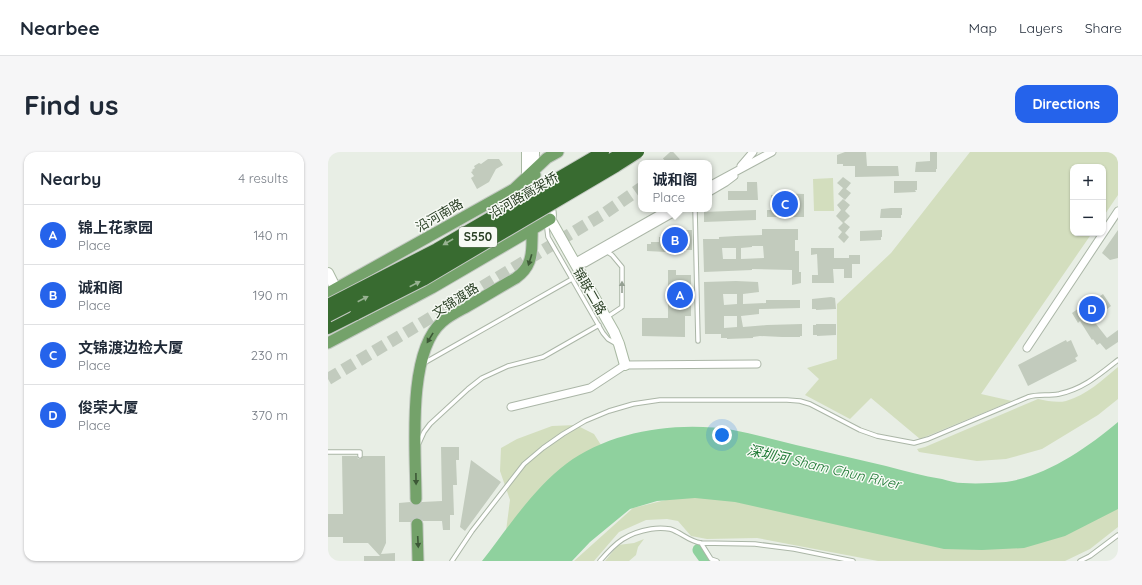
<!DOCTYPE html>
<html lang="en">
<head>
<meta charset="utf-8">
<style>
  :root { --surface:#fff; --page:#f6f6f7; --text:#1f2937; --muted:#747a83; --line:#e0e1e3; --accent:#2563eb }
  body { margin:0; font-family:Quicksand,"Noto Sans SC",sans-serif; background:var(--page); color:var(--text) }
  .controls { position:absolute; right:12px; top:12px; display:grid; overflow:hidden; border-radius:8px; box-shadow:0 1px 3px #0004 }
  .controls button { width:36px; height:36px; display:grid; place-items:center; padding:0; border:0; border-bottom:1px solid var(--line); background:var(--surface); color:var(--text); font:20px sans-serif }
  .you { position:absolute; left:394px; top:283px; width:14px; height:14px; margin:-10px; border:3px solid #fff; border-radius:50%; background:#1a73e8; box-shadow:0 0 0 6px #1a73e833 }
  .badge { display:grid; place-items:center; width:26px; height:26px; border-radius:50%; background:var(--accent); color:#fff; font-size:13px; font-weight:700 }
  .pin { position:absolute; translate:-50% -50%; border:2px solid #fff; box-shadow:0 1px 4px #0006 }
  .popup { position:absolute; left:310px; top:8px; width:74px; height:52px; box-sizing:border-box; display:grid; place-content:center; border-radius:8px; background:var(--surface); filter:drop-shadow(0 1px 3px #0005); font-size:13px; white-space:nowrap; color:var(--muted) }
  .popup b { font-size:15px; color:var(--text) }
  .popup::after { content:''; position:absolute; left:50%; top:100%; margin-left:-8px; border:8px solid transparent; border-top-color:var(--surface) }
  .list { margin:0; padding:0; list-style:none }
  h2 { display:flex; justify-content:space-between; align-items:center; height:52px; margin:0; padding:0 16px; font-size:17px }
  h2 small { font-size:13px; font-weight:400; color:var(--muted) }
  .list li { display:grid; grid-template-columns:26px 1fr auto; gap:12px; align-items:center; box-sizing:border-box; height:60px; padding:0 16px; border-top:1px solid var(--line) }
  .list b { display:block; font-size:15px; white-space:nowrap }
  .list p { margin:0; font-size:13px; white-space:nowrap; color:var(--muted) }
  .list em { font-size:13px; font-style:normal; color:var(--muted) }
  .map { position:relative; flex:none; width:790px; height:409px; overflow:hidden; border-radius:12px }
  header { display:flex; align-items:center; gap:24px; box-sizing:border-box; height:56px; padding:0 20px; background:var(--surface); border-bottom:1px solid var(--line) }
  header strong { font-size:19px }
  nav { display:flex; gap:22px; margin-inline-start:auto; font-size:14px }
  .intro { display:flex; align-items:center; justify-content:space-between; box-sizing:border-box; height:96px; padding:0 24px }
  h1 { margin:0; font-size:28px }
  .button { padding:10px 18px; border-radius:12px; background:var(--accent); color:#fff; font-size:14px; font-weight:700 }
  main { display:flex; gap:24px; padding:0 24px }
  aside { flex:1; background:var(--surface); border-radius:12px; box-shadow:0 1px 3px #0004 }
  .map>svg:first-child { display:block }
</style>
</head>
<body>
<header>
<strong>Nearbee</strong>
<nav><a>Map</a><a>Layers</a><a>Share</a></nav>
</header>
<div class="intro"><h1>Find us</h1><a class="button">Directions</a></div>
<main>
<aside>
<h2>Nearby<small>4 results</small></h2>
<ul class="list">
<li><span class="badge">A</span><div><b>锦上花家园</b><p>Place</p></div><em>140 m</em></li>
<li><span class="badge">B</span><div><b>诚和阁</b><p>Place</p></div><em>190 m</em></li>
<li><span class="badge">C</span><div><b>文锦渡边检大厦</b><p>Place</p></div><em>230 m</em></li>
<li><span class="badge">D</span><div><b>俊荣大厦</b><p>Place</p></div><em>370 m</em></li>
</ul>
</aside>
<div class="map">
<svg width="790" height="409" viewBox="0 0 790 409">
  <rect width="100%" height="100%" fill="#e8eee5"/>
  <path fill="#d3debe" d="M642 0H790V43L775 65V15H745V81H764L653 242 684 249 592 287 543 246 522 267 477 243 491 227 479 216 509 207V152L563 101Z
    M505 26 506 59H486L485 27Z
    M790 215V247L770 263 714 297 678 307 649 309 591 300 589 297 597 295 710 247C719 249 730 251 738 249 759 243 774 228 790 215Z
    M248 273 266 282 273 293C229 313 206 341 178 379L182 348 172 319 173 296 189 287 224 274Z
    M354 344 790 345V375L762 397 737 409H550L429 386 379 387 363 384 350 369 339 367 318 368 291 380 266 409H246L305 356Z
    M316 387 310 395 308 403 301 409H277L290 393 306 391Z"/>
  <path fill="#8fd19e" d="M790 270V357L737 384 696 396 654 398 616 397 407 350 367 346 329 349 302 357 262 390 244 409H154C180 376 204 338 238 312 283 278 351 269 405 278 426 282 447 288 468 293 498 300 528 307 558 314 577 319 595 324 614 327 621 329 628 331 635 331 649 332 664 331 678 330 719 324 759 296 790 270Z"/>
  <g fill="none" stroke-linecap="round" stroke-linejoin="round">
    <path stroke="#8fd19e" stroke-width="13" d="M371 398 379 409"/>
  </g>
  <path fill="#c2cbbd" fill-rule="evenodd" d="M517 0H538L539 14H570L571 24 527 25V14H515V12H509V3Z
    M602 0H609V17H608V20H587L588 10 602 9Z
    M160 7H171L175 13 168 17 161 30 149 37 143 26 146 24 143 20 145 19 144 18 147 16 146 14 151 11 153 12Z
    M515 25 523 31 518 37 523 41 517 48 510 42 515 36 509 31Z
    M566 29H589V38H587L588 40 566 41Z
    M419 30H429L430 48H400V39H419Z
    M446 41 476 42V65H439V58H443V43H446Z
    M515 47 522 53 517 59 522 64 516 70 522 75 517 81 521 85 516 91 510 85 514 80 510 76 515 71 508 64 513 58 509 53Z
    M563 56H574V63H573V66H552L553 57Z
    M428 58V68L376 70V60Z
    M434 77H470V88H467V99H471V120H473V131L464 133V118L424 117V118L376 120 375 87H391V85L408 84 434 83ZM424 94H435L436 106 413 107V96L424 95ZM394 96H408V107H395Z
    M353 78H364V98H357V100H351V99H338V100L319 99V92H323V90H331V85H338V87H353Z
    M554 78V85H553V88L532 89V79Z
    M790 78V106L782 108 774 101Z
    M483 96H506V106H521V103H532V112H524V126H516V117H505L506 131H484V123H490L489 102 483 103Z
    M340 118H348V123H363V164H357V185L314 184V166H340Z
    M408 129 430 130 431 140 415 142V152L438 151V148H472V156L431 157V162L413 164 415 175 439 173 474 172V184H472V185H454L432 184 425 185V186L399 187V186H393V182H377L376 130ZM395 142H409V152L396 153ZM396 164H409V175L396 176Z
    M775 142 783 154 765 168 779 186 790 178V190L778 198 772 191 769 193 765 187 764 188 752 169 750 171 744 161 754 154 755 156Z
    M503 145 507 146 508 157 488 158V157H484V147Z
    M488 172H508V183L489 184V183H485V173H488Z
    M738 188 739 190 743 188 750 204 747 206 749 209 700 234 690 213Z
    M113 295H131V308H128L129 333H125L126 363H122V378H115L114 369H95L93 366 88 365 85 366 83 370H71V351L82 350 85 353 89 354 94 350 114 349Z
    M14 304H29L30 307H32L35 304H57L58 391 53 402 67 401V409H36V404H52L40 391H15V385H0V362H15Z
    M143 308 173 330 137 379 132 375Z"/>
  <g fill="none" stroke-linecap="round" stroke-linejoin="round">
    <path stroke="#c2cbbe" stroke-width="11" stroke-dasharray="11 5.5" stroke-linecap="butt" d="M88 347 89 372"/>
    <path stroke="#c2cbbe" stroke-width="12" stroke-dasharray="12 6" stroke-linecap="butt" d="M339 11 351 0
      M0 227 274 63 313 36"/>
    <g stroke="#abb6a7" stroke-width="5.5">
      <path id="lane" d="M367 57 370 189
        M220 72 219 77 220 85 275 181 280 187 287 191
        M278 99 284 103 294 115V155L279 165
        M96 211 244 127
        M91 291 96 280 102 272 140 237 154 226 180 214 215 205 271 173
        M0 300H32V304
        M373 391 383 407 389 409
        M124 409 144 379 196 312 215 296 235 282 257 269 281 259 305 252 332 248H459L472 249 482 252 532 278 549 284 586 291 600 287 700 245C710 242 720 244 731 242 755 237 771 223 790 208
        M272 409C288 390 299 381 323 377 329 376 336 376 342 377 353 380 360 389 373 391L427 392 466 397 525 409
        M752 409 762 404 790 383"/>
    </g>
    <g stroke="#abb6a7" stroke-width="9">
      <path id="street" d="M413 14 425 0
        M381 34 444 0
        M381 40 398 30 406 24
        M246 111H257L352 57
        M246 111 341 57
        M699 196 790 59
        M183 255 262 236 297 213 429 212"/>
    </g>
    <g stroke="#a9b9a3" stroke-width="12">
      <path id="secondary" d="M199 0V32L202 44 213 64 219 67H222
        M206 0C206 9 205 20 208 29 211 41 227 57 222 67
        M222 67 286 180 291 192 297 213
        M0 121 8 137"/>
    </g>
    <g stroke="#c3c9c2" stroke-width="13">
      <path id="primary" d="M0 141 186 37 219 6 230 0
        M0 191 104 136 222 67
        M88 347C88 302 78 201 114 170 122 163 131 159 140 154 156 145 172 135 188 126 202 116 204 105 204 88 204 82 205 75 203 70 198 58 190 51 191 38L199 28 207 23
        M89 372 90 409"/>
    </g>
    <g stroke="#c3c9c2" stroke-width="14">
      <path id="highway" d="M0 176 28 162"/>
    </g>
    <use href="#lane" stroke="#fff" stroke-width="3.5"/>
    <use href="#street" stroke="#fff" stroke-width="7"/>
    <use href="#secondary" stroke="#fff" stroke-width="10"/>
    <use href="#primary" stroke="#74a26a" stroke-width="11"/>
    <use href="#highway" stroke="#386b30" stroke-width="12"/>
    <g stroke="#c3c9c2" stroke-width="14" stroke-linecap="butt">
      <path id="highway-bridge" d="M0 153 109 97 275 0
        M28 162 95 128 288 14 310 0
        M0 164 113 106 296 0"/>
    </g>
    <use href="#highway-bridge" stroke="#386b30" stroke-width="12"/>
  </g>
  <defs><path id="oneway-solid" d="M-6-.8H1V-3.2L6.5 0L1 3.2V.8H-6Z"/></defs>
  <g fill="#98b292">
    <use href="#oneway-solid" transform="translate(120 90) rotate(150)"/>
    <use href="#oneway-solid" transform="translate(87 132) rotate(-27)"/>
    <use href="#oneway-solid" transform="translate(35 147) rotate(-27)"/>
  </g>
  <g fill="#3c5836">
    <use href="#oneway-solid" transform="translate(202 108) rotate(107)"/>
    <use href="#oneway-solid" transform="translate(102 186) rotate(121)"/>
    <use href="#oneway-solid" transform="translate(88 327) rotate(89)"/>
    <use href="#oneway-solid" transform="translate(90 390) rotate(87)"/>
  </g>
  <use fill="#949f92" href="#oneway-solid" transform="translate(294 135) rotate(-90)"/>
  <g text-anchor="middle" stroke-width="3" stroke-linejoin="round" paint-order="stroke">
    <rect fill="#f7faf5" stroke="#677763" stroke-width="1" x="131" y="75" width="38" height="20" rx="3"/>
    <g font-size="12" font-weight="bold" fill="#293f24">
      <text x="150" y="89">S550</text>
    </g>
    <g font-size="13" fill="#293f24" stroke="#f7faf5">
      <text transform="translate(195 43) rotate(-30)" y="5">沿河路高架桥</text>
      <text transform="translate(111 63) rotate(-30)" y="5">沿河南路</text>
      <text transform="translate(262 139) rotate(60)" y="5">锦联二路</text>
      <text transform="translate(127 148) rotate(-33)" y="5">文锦渡路</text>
    </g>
    <g font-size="14" font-style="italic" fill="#1f7a35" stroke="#f7faf5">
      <text transform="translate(496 315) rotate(13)" y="5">深圳河 Sham Chun River</text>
    </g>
  </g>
</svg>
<div class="controls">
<button>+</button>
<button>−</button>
</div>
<div class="you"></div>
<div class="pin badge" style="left:352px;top:143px">A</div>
<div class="pin badge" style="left:347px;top:88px">B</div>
<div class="popup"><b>诚和阁</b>Place</div>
<div class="pin badge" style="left:457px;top:52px">C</div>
<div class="pin badge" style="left:764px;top:157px">D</div>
</div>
</main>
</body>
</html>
